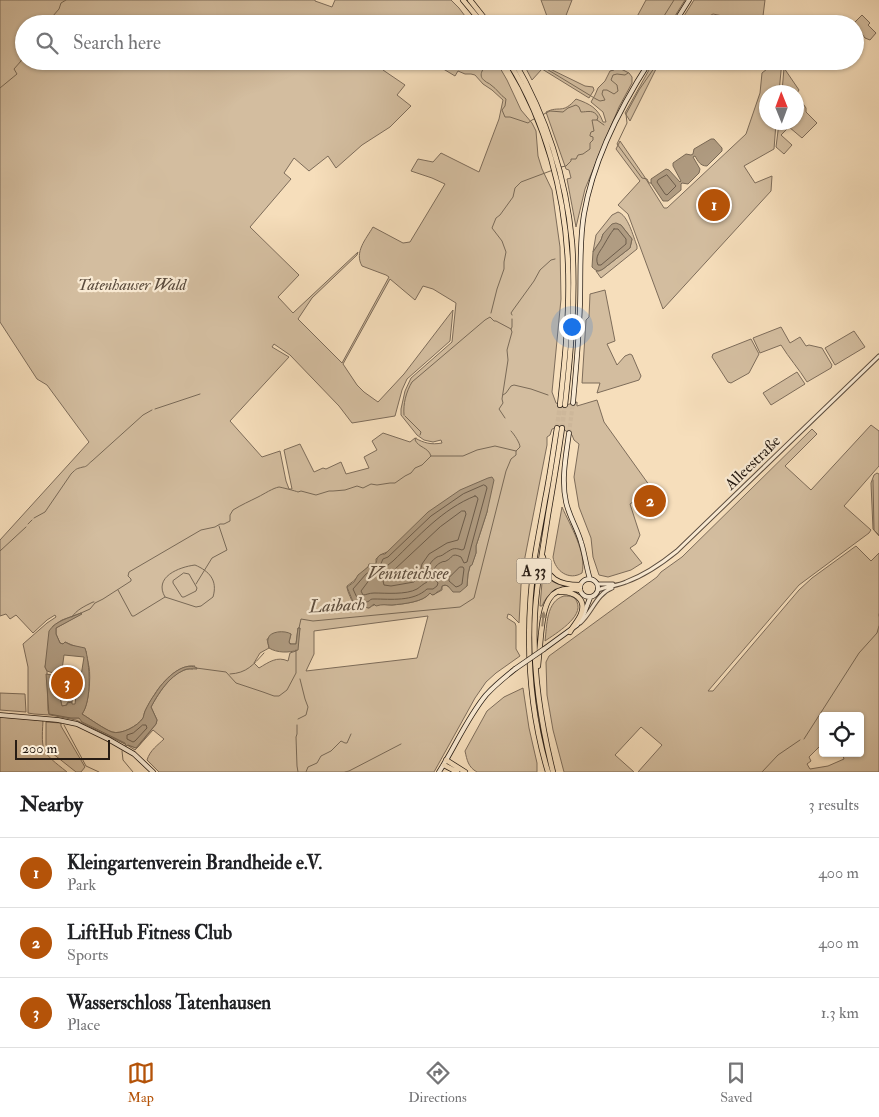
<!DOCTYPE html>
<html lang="en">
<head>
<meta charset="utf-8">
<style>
  :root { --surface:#fff; --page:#f6f6f6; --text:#202124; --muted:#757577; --line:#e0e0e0; --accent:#b45309 }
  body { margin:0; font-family:"IM FELL Double Pica",serif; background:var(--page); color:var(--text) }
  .controls { position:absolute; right:15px; bottom:15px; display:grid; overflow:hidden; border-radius:5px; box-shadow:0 1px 4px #0004 }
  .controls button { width:45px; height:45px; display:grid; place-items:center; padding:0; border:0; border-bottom:1px solid var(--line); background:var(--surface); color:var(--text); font:25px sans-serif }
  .compass { position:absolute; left:759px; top:85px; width:45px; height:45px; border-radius:50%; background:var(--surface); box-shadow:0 1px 4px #0004; rotate:359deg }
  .scale { position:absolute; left:15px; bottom:12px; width:95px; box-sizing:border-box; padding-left:5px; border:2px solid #271c14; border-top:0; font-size:14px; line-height:18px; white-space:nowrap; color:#271c14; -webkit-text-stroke:4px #f9ead3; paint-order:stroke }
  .you { position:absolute; left:571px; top:326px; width:18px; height:18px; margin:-12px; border:4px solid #fff; border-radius:50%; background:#1a73e8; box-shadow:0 0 0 8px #1a73e833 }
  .badge { display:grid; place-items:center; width:32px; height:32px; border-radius:50%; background:var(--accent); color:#fff; font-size:16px; font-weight:700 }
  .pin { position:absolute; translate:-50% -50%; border:2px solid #fff; box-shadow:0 1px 5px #0006 }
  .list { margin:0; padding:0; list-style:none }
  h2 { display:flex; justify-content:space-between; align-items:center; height:65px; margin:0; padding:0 20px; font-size:21px }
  h2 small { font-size:16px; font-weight:400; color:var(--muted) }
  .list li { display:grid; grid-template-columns:32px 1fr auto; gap:15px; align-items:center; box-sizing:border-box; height:70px; padding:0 20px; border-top:1px solid var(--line) }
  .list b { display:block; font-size:19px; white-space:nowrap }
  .list p { margin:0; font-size:16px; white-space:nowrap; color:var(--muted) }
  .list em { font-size:16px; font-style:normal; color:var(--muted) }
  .icon { flex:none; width:28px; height:28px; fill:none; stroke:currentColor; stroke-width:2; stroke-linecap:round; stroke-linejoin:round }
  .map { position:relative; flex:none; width:879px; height:772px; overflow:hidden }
  .search { position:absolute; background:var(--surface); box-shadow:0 1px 4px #0004; left:15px; right:15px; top:15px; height:55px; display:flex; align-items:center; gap:12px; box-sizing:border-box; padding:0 18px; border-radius:28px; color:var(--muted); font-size:19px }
  .sheet { height:275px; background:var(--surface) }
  nav { display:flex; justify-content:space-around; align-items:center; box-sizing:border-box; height:70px; border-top:1px solid var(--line); background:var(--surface); font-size:14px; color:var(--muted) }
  nav a { display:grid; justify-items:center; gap:2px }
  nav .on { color:var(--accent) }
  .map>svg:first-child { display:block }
</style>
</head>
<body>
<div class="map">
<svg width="879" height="772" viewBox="0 0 879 772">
  <rect width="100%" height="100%" fill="#f6debb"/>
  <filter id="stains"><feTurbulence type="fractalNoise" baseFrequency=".004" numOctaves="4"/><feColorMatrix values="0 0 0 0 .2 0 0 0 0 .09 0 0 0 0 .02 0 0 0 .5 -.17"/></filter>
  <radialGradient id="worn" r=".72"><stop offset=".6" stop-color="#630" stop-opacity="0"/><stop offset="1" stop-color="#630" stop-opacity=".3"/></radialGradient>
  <path fill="#d3bd9f" stroke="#7d6c5a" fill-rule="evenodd" d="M0 0H315V1L332 7 335 0H451L459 8 471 24H24V61H389L383 70 405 85 397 95 411 106 390 127 362 145 336 168 328 156 309 171 294 158 284 173 291 179 250 227 299 275 278 297 293 313 358 252 357 255 312 298 298 319 342 363 389 277 386 275 362 266C354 252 366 239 373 227L403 243 410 242 445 184 432 178 411 171 418 159 433 162 441 153 479 172 499 119 503 100 492 90 483 84 475 75 471 74H465L458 71 455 76 430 61H496L507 80 521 110 532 123 536 131 538 156 542 169 552 190 560 247 561 299 552 392 556 403 562 406 577 402V406L597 400 604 422 652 489 630 504 640 535 636 544 630 548 642 563 631 570 608 577 599 575 593 557 591 538 579 507 574 477 579 444 574 440 572 435 560 427 552 429 550 435 547 437V445L525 557 521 585 519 623 511 615 508 614 507 618 515 623 516 626V649L520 656 496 673 486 682 475 698 434 772H159L147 760C150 750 158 745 164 739L153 730 136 749 135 750 127 745 137 748 156 724 157 720 151 707C159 692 175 667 193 669L195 666C178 664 161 683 153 697 150 702 146 708 144 714 144 715 144 717 143 718 138 726 121 735 112 732 104 729 90 719 82 714 89 705 91 677 89 667 88 661 86 656 86 651L65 642 63 644 60 643 56 634V628L81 614V613L62 620 53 626 45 667 47 671 48 710 49 714 71 718H79L125 744 76 720 50 715 34 714 28 713V667L23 644 47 623 56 617 55 615 47 620 33 633 16 615 10 619 6 614 0 616V540L89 442 47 385 37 379 0 322ZM390 279 415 300 423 286 433 289 456 303 452 342 411 378 405 391 401 409V415L417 435 424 440 433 442 441 440 442 443C431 445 424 443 415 438L410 442 383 433 372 441 377 450 364 457 369 468 346 474 341 462 326 469 323 468 314 472 300 444 284 450 292 489H289L286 481 280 451 262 457 230 421 289 357 272 347 274 344 290 355 339 406 352 423 395 416 402 390 407 379 450 341 453 310 404 374 378 402 364 392 357 385 343 364ZM487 509V512L476 546V553L472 564 470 566 468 574 467 586 449 587 446 585 442 586V590L433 595 430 593C424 602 403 604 392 605 384 605 376 602 369 608L364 607 360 609 354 608C353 600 347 593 347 586 356 580 363 571 371 564H376V559L380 555ZM428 616 417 658 306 671 314 654V631ZM298 628H300L296 651 290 653 288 661C277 656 269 662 259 668L254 663 260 653 269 648 267 639 291 634 289 642 291 644H296Z
    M541 0H572L565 18 574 22 573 24H558L548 19Z
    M646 0H685L670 24H633Z
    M694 0H765L762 24 713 14 695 24H679Z
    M862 15 870 23 868 25 876 33 870 40 865 38 855 25V24L854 23Z
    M522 61H539L546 67 585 86 593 87 594 90 589 98 542 69 532 80Z
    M654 61H660L630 121 625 113Z
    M777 61H782L779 92H766V122L776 123 774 149 744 166 755 183 772 176 771 191 663 309 628 214 618 205 640 181 616 149 620 141 644 176 664 208H667L746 134 760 93 762 73Z
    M615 67H617L629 73 632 77V83L619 107 585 189 576 227 567 179 571 178 569 170 566 169 546 112C560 105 562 115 576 99 590 104 598 108 603 122H606L603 112 591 102 595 95 598 88 605 81 610 71 614 70Z
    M784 68 799 90 797 93 782 92Z
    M797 95 806 108V112L817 123 802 138 789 127 781 135 792 145 784 154 776 147 779 123 796 122Z
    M618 212C628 215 633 236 637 246V249L601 278 596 271H599L603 269 630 248 632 239 621 225 603 234 601 240 593 252 596 235 612 215Z
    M605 290 615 341 607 344 617 365 625 356 630 354 632 355 641 376 639 380 597 393 600 383H582L586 320 589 317 590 294Z
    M781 327 790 343 800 337 806 346 809 345 822 348 832 365 831 368 807 382C799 369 789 358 781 345L760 353 753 338Z
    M854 331 865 347 835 365 825 348Z
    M751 339 759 354 749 373 731 383 728 382 712 357 713 354Z
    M797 372 805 384 771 405 763 393Z
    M871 425 879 431V466L844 506 871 530 869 533 799 585 708 691H713L799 590 812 578 856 546 871 561 879 553V772H638L662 745 641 727 615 755 634 772H564L553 730 547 695 546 662 549 656 657 577 661 572 682 557 812 429 817 434 785 466 811 490ZM823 716H860V753H842L844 759 828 766 810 769 807 764 811 761 809 757 823 743Z
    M877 473 879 474V536L873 529 871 483 874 475Z
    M562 507C570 525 587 553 582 573 569 581 555 571 553 557Z
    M543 571C549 581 556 585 568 586 555 589 547 594 542 606H540Z
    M564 596C570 596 575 596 577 602 584 617 555 634 545 641 547 626 546 601 564 596Z
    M67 684 71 686V691H74L72 702H68L67 705 62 706 58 690H59L58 686H61V685Z
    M523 688 529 728 537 763V772H477C468 767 467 760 465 751L487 711 504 697Z
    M0 693 25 694 26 712 0 710Z
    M0 717 40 720 43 721C41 753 42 752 67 772H0Z
    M46 722 61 723V726L85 767 81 772H76L52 753 46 745Z"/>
  <path fill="#b09c82" stroke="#796956" d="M711 139H714L722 148V151L707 166C700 166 698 161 695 156L693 157 700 169 699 173 688 184 682 183 681 184V190L668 201H663L651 183V179L666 169 669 170 680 182 681 181 673 166V163L686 154 691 155 693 154 694 149Z
    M616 223 621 225 632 239 630 248 603 269C598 272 596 271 592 267L593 252 601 240 603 234 612 224Z
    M492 477 494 480 487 512 476 546V553L472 565 470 566 468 574 467 586 460 592H453L448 586 445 585 442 586 441 590 437 592 435 594 432 595 430 593C424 602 403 604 392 605 386 605 382 604 376 606L374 604 369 608 364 607 360 609H356L347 587 354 582 358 575 368 567 369 564H376C377 559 377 554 385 554L428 512 460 490 488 478Z
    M81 613 82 614 56 628V634L60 643 63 644 65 642 71 645 85 648C90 663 92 701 82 714 90 719 104 729 112 732 121 735 138 726 143 718 144 716 144 713 145 711 148 705 151 699 155 694 162 682 182 660 197 668V669C193 669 188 668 184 670 169 677 159 692 151 707L157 720 156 724 136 748 128 745 126 746 125 743 82 722 79 718H71L49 714 46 674 52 675V677H55L62 706 67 705V703L72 702V704H75L78 679 72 677 71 674V672L78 673V676H81L84 657 64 655 62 670 68 671 67 673 65 675 57 674V672L54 671 53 673 47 671 45 667 49 631C56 620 70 618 81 613Z
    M298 628H300L298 650C289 653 277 653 269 648 269 645 267 642 268 639 269 631 285 630 291 634L289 642 290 644H296Z"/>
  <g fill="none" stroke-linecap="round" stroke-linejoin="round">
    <path stroke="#6c5c4b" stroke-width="1" d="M667 175 676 186 667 195 665 194 657 182 658 180Z
      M614 229H618L626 239V244L601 265H598C594 256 601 251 605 243 608 238 610 234 614 229Z
      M484 485 486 486 487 488 467 562 464 563 461 557C451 552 453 558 446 561 445 562 443 561 442 562 432 566 431 576 438 583L437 586 433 589H427C413 602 391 599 374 599 368 599 372 601 366 602 365 603 360 602 359 602L353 589 366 574 372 570 379 568 383 559 388 557 431 516 463 494Z
      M475 496 477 497 478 499 464 549 462 550C453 547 452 549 444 554 442 556 439 556 437 557 427 563 427 573 427 582 423 584 420 587 417 589 406 595 386 593 374 593 369 593 366 595 363 595L361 591 370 579 375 576 383 572 388 565 393 561C418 537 442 509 475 496Z
      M462 511H465L466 514 458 540 447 543 429 554 422 564 419 577 414 582 391 586 384 585 383 581 390 577 394 570 440 527Z
      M460 567H463L464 569 462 584 459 586 456 587 449 581V578Z
      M143 725H146L147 728 135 741 133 742 127 739V735L133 733Z"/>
    <path stroke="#796956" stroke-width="1" d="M46 24 59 9 61 3 66 0
      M659 24 674 0
      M489 61C485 67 476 75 485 81 487 83 489 83 491 85 497 89 500 95 506 99L505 106 502 110 505 117H510L528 123 532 120 550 111 563 112 568 108 576 105 579 107 581 112C587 112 594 109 598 117L597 120H592L594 131 591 132 590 135V136L593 137V140L590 143V149L583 154 578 155 576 159H571V161L566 166 561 167
      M537 61 545 68 596 99 600 101 605 100 602 94 603 90H607L614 94 618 91 617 85 611 80 613 75 617 74 625 75 628 73
      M632 67 636 61
      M0 88 17 74 14 69 21 61 24 54
      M597 120 604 125
      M651 183H649L647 179 642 178 617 144 627 123 626 114 639 90 659 61
      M491 313 497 289 504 269V262L506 252 502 241 492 228 496 218 500 215 513 197 515 188 521 182 553 170
      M512 315 511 313 513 310 534 281 540 270 551 260 555 259
      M511 329 512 327V319
      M503 395 506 393 511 386 514 385 531 389 548 395
      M155 409 200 394
      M404 415C403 404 406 392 412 382L485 320 490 317 494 321H496L511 329 512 332 507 350 508 360 502 399 503 403 499 409 505 418
      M405 416 421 432 420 435
      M431 456H463L477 450 495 446 516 451
      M873 480 874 530 879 535
      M34 518 45 512 71 474C77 468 76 469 83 467 87 467 89 463 92 461L143 415 152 410
      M28 524 32 520
      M0 551 26 527
      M184 573 189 574 197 588 196 591 184 597H182L173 583V581Z
      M196 584 212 558 227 550 219 526
      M118 590 132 616H134L165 597 196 607 201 606 213 597C218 580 209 571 195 565 179 567 153 577 165 597
      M81 613 90 609 95 603 103 599 131 581V579L128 576 129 572 201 530 215 527 220 524H224L230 521V515L233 510C241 505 250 501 258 497 264 494 273 488 279 487 280 487 296 491 298 492L301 491 316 495 329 491H333L345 490 357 486 363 488 371 484 377 485 390 483H395L405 476 411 473 415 468 422 465 431 456C428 447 419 448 415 440L416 438
      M879 614V616
      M72 617C76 610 85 606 93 602H94
      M299 628 301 619 313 621 460 607 474 598 506 471 511 459 516 455V451L520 447C520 443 514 434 511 431
      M196 668 226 672 236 683 263 692 274 696H279L287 690 296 673V650
      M230 674C247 673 253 665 264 653
      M298 719 306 715 308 707 305 699 300 679
      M64 725 86 766 99 772
      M297 725V734L296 737 297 766 298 772
      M804 739 859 653 877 633 879 626
      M122 751 123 760 133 772
      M306 772 308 767 317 763 321 756 331 751 341 741 345 743H347L351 734
      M345 772 349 771 401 744
      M762 772 778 755 800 740"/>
    <path stroke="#cdb79a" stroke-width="4" stroke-dasharray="4 2" stroke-linecap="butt" d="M569 433 573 403"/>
    <path stroke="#cdb79a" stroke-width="4.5" stroke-dasharray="4.5 2" stroke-linecap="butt" d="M557 428 560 405
      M562 428 565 405"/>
    <g stroke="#5b4c3e" stroke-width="5">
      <path id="tertiary" d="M598 584H613
        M598 590C607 586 617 586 626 582 645 575 661 564 677 551L879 356
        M580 623C592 613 596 594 612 588"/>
    </g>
    <g stroke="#271c14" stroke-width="5.5">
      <path id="secondary" d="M674 24 689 0
        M573 403C576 370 579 338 580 305 581 275 579 243 584 214 593 161 621 106 650 61
        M569 433C566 456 561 479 566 502 569 516 577 528 581 542 585 554 586 567 590 579
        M580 588a9 9 0 1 1 18 0a9 9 0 1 1-18 0Z
        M544 649 577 625 583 616 590 598
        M0 715 58 720 77 724 108 739 134 754 153 772
        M439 772C455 747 467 718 486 695 495 685 505 677 515 669"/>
    </g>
    <g stroke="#271c14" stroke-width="6">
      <path id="motorway" d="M463 0 483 24
        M470 0 489 24
        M508 61C546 121 565 194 568 264 570 311 565 359 560 405
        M514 61C546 116 566 178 572 242 576 296 571 351 565 405
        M543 557C546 579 559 585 580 585
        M560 592C574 591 587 599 581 614 579 620 573 626 570 632
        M538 666C539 655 540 645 541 634 544 608 546 583 580 590
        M446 760 465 772
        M444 765 457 772
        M548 772C527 702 525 628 535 556 538 537 542 518 545 500 550 476 553 452 557 428
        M553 772C540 720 532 667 535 613 537 580 543 548 548 515 553 486 558 457 562 428"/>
    </g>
    <use href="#tertiary" stroke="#f9ead3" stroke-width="3"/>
    <use href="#secondary" stroke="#f9ead3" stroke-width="4"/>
    <use href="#motorway" stroke="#f6debb" stroke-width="4.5"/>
    <g stroke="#271c14" stroke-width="5.5" stroke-linecap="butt">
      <path id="secondary-bridge" d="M515 669 544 649"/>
    </g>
    <use href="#secondary-bridge" stroke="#f9ead3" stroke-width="4"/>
  </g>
  <defs><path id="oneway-solid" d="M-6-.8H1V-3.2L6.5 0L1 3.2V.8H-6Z" transform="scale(1.25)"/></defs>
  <use fill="#998770" href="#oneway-solid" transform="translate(543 619) rotate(-84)"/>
  <g text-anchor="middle" stroke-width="4.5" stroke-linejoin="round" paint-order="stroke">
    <rect fill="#f9ead3" stroke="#665a4d" stroke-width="1" x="516.5" y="558.5" width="35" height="25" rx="4"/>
    <g font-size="15" font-weight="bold" fill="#271c14">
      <text x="534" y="576">A 33</text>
    </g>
    <g font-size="16" font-style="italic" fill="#5b4c3e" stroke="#f9ead3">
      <text x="132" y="290">Tatenhauser Wald</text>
    </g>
    <g font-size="16" fill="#271c14" stroke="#f9ead3">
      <text transform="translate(752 462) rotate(-44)" y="6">Alleestraße</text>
    </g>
    <g font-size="18" font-style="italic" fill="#5e4f40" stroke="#f9ead3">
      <text x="408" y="579">Vennteichsee</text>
      <text transform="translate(337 605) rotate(-3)" y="6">Laibach</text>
    </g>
  </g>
  <rect width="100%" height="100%" filter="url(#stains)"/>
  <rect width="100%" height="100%" fill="url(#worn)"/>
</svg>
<div class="controls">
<button><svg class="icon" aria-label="locate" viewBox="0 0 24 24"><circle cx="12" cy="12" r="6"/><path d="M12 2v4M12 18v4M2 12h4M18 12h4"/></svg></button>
</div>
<svg class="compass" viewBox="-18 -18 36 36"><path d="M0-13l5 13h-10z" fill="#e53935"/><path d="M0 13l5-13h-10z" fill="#757577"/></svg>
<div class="scale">200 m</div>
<div class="you"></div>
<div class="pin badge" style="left:714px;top:205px">1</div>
<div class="pin badge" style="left:650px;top:501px">2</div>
<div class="pin badge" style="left:67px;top:683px">3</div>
<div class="search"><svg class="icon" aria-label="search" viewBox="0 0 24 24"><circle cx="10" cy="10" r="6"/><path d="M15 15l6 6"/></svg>Search here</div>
</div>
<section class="sheet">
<h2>Nearby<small>3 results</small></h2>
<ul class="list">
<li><span class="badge">1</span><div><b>Kleingartenverein Brandheide e.V.</b><p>Park</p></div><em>400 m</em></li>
<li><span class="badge">2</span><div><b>LiftHub Fitness Club</b><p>Sports</p></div><em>400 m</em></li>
<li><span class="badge">3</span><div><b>Wasserschloss Tatenhausen</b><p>Place</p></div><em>1.3 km</em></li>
</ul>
</section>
<nav>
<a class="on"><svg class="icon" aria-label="map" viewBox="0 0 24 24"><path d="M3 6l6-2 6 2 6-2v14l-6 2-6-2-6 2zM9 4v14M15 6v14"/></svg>Map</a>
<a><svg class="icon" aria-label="directions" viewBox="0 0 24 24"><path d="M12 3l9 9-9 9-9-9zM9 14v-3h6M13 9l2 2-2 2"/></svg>Directions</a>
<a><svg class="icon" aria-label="saved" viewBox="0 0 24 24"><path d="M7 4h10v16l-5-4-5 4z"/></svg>Saved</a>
</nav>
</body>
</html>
